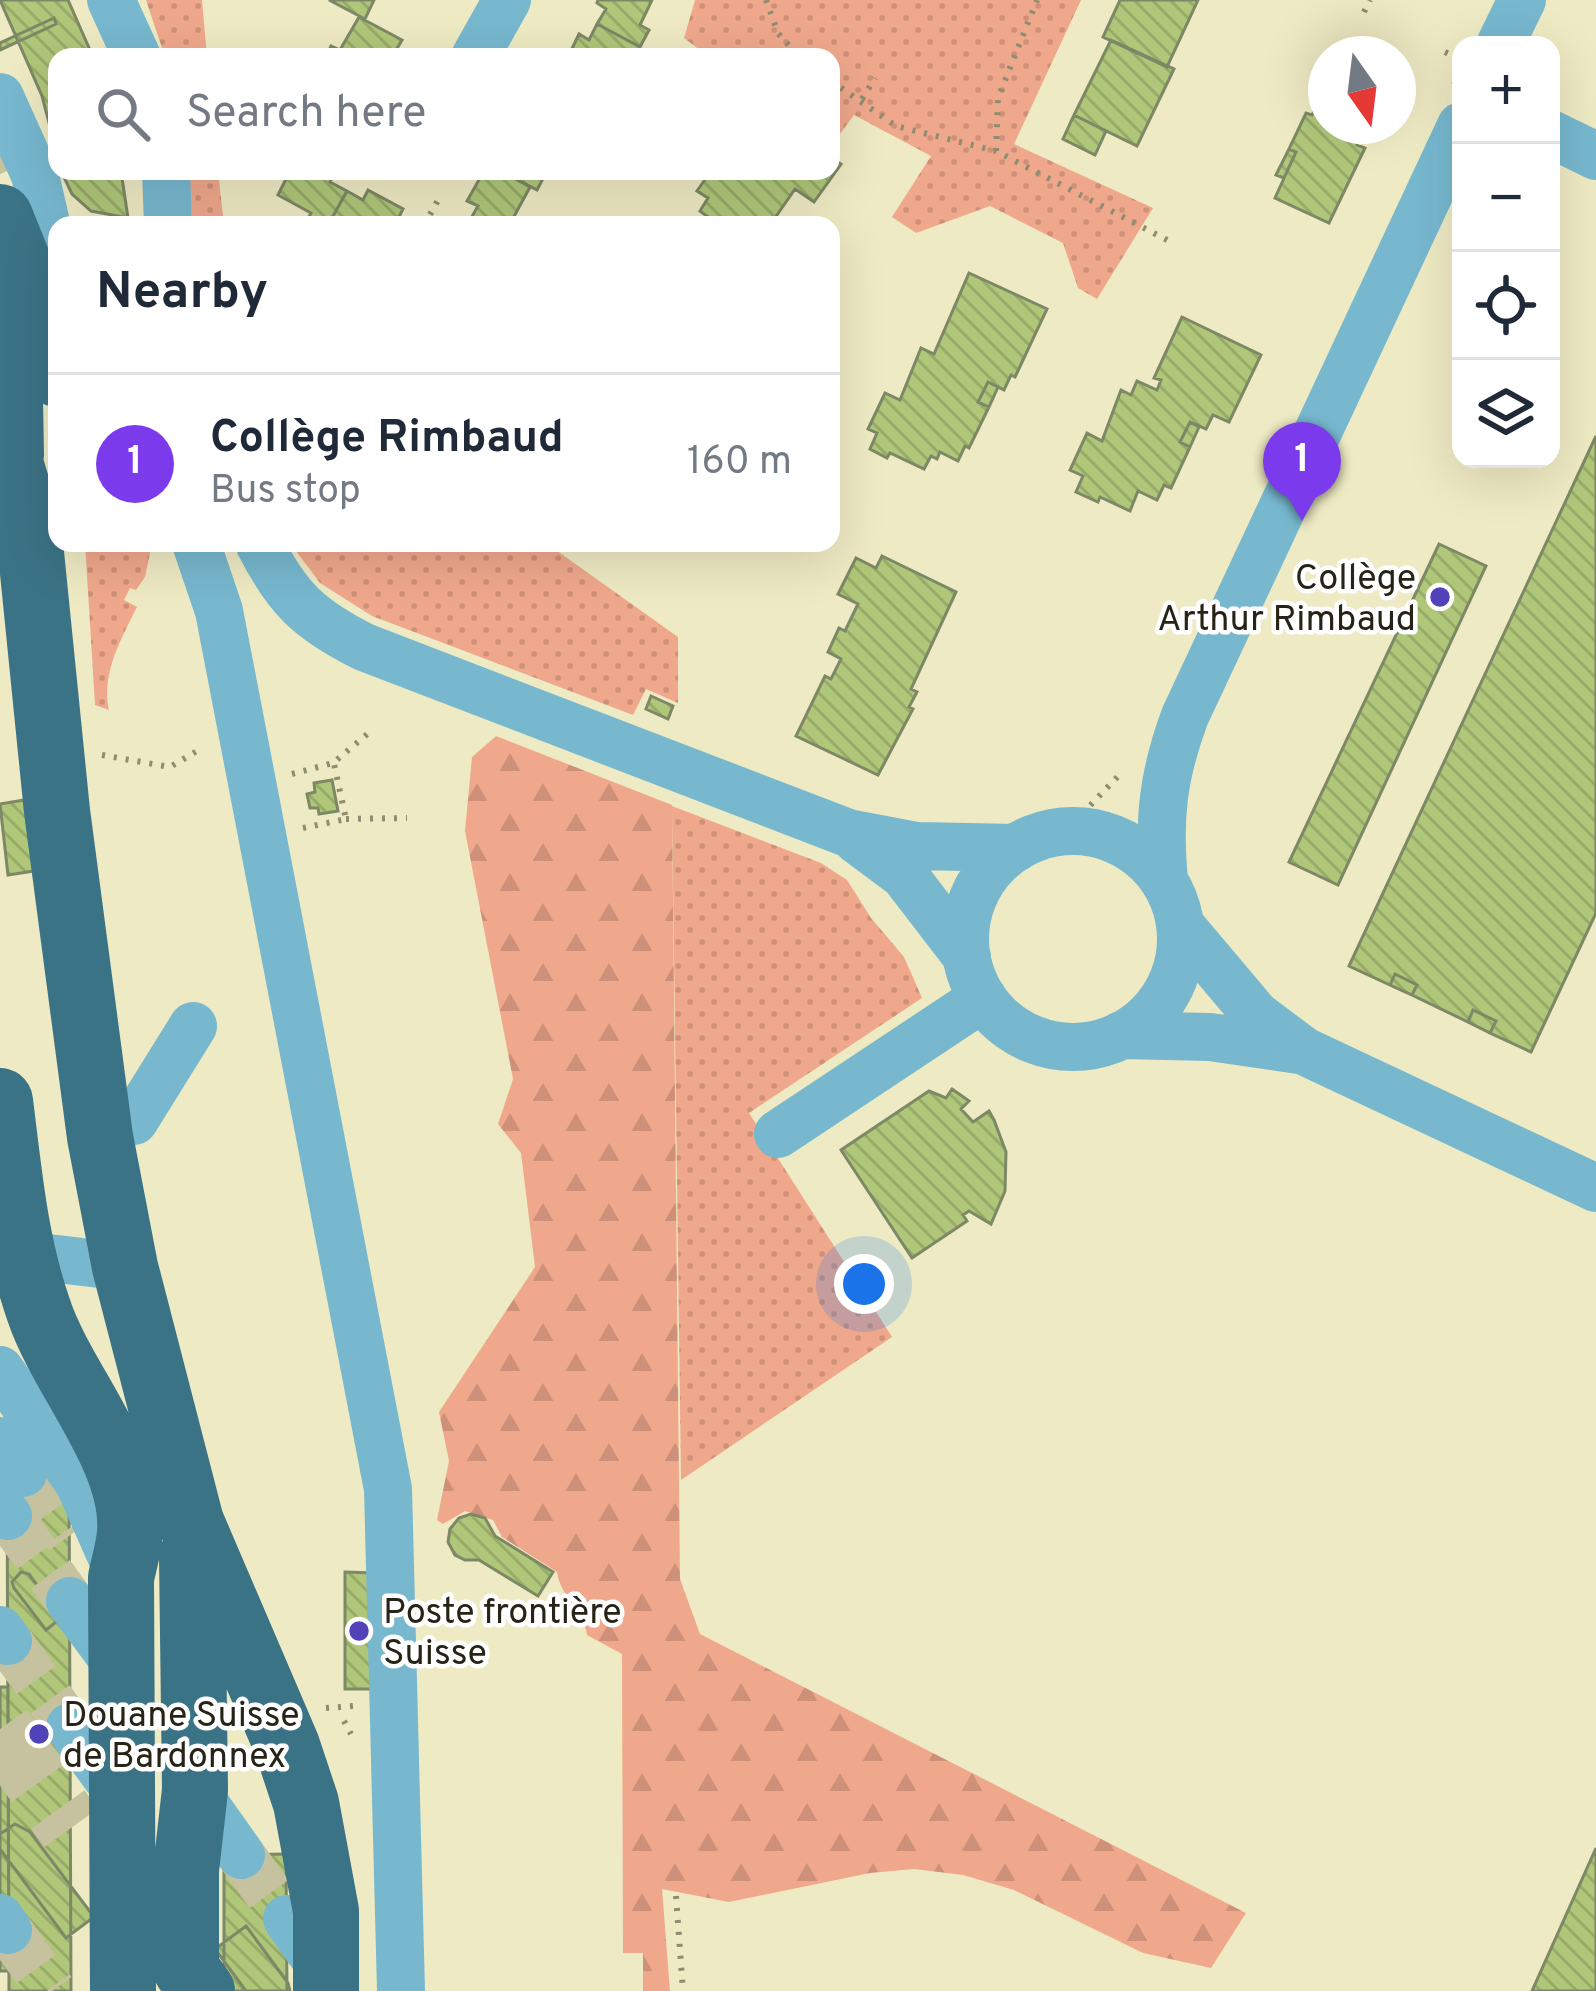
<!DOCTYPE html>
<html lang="en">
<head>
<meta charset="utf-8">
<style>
  :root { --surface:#fff; --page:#f6f6f7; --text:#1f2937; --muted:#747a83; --line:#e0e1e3; --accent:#7c3aed }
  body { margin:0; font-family:Overpass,sans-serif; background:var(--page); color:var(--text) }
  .controls { position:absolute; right:36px; top:36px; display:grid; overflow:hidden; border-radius:24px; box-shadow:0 12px 48px #0002 }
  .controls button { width:108px; height:108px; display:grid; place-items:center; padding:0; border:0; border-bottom:3px solid var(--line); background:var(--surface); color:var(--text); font:60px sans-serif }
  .compass { position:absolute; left:1308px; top:36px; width:108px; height:108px; border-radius:50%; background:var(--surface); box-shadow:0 12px 48px #0002; rotate:166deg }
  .you { position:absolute; left:864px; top:1284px; width:42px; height:42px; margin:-30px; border:9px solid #fff; border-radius:50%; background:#1a73e8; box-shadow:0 0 0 18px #1a73e833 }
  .badge { display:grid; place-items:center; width:78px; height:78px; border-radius:50%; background:var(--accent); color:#fff; font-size:39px; font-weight:700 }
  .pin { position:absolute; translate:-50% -99px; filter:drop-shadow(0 3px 6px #0008) }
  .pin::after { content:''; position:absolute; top:63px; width:42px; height:36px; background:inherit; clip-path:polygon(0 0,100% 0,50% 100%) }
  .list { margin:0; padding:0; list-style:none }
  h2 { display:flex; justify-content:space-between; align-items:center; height:156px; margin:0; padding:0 48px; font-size:51px }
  h2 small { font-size:39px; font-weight:400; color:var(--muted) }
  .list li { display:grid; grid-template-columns:78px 1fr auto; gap:36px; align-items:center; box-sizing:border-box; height:180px; padding:0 48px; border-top:3px solid var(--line) }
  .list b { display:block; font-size:45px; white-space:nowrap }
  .list p { margin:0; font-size:39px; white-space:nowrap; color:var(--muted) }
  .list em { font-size:39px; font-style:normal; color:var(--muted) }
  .icon { flex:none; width:66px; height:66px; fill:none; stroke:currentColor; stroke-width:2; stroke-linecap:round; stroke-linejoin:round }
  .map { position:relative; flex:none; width:1596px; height:1991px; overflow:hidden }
  .search { position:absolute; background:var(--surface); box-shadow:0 12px 48px #0002; left:48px; top:48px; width:792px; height:132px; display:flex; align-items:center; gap:30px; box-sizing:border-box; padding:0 42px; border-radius:24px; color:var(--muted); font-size:45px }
  .panel { position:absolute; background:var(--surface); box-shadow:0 12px 48px #0002; left:48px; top:216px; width:792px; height:336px; border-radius:24px }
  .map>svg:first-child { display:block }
</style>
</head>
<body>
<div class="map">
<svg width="1596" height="1991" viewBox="0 0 1596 1991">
  <defs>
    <pattern id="green-dots" width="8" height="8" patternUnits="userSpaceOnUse" patternTransform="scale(3)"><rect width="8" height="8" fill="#f0a88c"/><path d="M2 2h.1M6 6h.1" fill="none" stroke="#ce9078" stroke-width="1.8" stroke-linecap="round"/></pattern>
    <pattern id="forest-firs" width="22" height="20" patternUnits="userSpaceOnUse" patternTransform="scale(3)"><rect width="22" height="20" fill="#f0a88c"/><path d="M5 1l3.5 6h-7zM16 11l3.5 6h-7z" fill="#ce9078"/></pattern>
    <pattern id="building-back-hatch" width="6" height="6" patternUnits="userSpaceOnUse" patternTransform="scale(3)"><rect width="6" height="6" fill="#b0c779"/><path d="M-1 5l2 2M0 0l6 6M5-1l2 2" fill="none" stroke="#97ab68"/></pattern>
  </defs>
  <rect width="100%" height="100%" fill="#eeeac3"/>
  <path fill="url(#green-dots)" d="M146 0H202L207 57H165Z
    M695 0H1081L1014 144 1153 208 1097 299 1078 288 1063 243 990 206 916 233 892 217 931 156 854 115 831 146V57H709L684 38Z
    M189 171H218L224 225H192Z
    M85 543H152L145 577 136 590 130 588 124 600 137 607C121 639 101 674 109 710L95 705Z
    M290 543H546L678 637V703L646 689 633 715 372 616 320 583Z
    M672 806 821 863 847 880 871 918 904 957 922 998 749 1113 892 1337 681 1480Z"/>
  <path fill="url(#forest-firs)" d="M496 736 672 805 680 1579 700 1634 1246 1913 1211 1968 1143 1953 1014 1890 963 1875 914 1869 870 1873 729 1902 662 1889 670 1991H643V1953H623L622 1654 587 1635C584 1609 560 1597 557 1572L502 1537 493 1520 465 1511 443 1524 437 1520 449 1461 439 1412 535 1267 521 1153 498 1124 513 1079 465 831 472 757Z"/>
  <path fill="url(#building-back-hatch)" stroke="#7d8866" stroke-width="3" d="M0 0H68L93 57H57V153L42 96Z
    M329 0H374L365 19Z
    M598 0H652L640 25 649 30 640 47 597 24 606 9 597 3Z
    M1120 0H1198L1167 67 1103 37Z
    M359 17 402 40 392 57H326L331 46 340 50Z
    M54 18 56 24 0 50V43Z
    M597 24 640 47 635 57H568L579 34 589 40Z
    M1111 40 1174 69 1137 146 1074 115Z
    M1326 87V126H1374L1370 135 1363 131 1357 145 1365 148 1329 223 1275 198 1296 152 1289 149 1306 113 1312 115Z
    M1074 115 1106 131 1095 155 1063 139Z
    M1289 149 1296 152 1284 178 1276 175Z
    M831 157 841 164 814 202 795 189 770 225H719L700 211 708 198 697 191 711 171H831Z
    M121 171 128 218 91 211 72 194 61 171Z
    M290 171H336L330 182 347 191 328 225 306 222 311 213 278 195Z
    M484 171H501L530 187 511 222 516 225 469 222 478 206 467 201Z
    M501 171H547L537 190Z
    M368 190 403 209 395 225H328L347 191 363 200Z
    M969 273 1047 309 1015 377 1011 375 1004 390 988 382 978 402 989 407 969 448 965 446 958 461 940 452 937 459 931 456 924 469 890 453 887 458 870 449 877 433 868 429 885 393 900 400 921 348 934 354Z
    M1182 317 1261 355 1229 422 1213 415 1206 429 1190 422 1180 442 1190 447 1171 488 1164 485 1157 500 1138 491 1130 511 1100 497 1098 502 1076 492 1083 476 1070 470 1087 433 1102 441 1121 390 1131 395 1137 381 1157 390 1161 380 1154 378Z
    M988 382 998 387 989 407 978 402Z
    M1190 422 1199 427 1190 447 1180 442Z
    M1596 436V913L1531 1052 1490 1033 1496 1021 1473 1010 1468 1022 1412 995 1417 985 1395 974 1390 985 1349 966Z
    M1439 544 1486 566 1338 885 1289 862Z
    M882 556 956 592 911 689 917 692 909 707 913 709 878 775 796 736 825 676 831 679 841 659 828 652 839 628 845 631 858 604 838 594 856 558 876 568Z
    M651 696 673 706 668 719 646 709Z
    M332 780 338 811 319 814 318 808H310L307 794 315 792 314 783Z
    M24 800 34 871 8 875 0 804Z
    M1395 974 1417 985 1412 995 1390 985Z
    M1473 1010 1496 1021 1490 1033 1468 1022Z
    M952 1089 969 1101 961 1109 973 1122 989 1111 994 1120 1006 1152 1005 1191 991 1224 969 1211 963 1215 967 1221 912 1258 841 1150 929 1091 946 1098Z
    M69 1473 71 1991H9L7 1474Z
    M471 1514 485 1518 495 1536 553 1572 538 1596 479 1560H465L455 1555 448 1542 450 1529 459 1518Z
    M21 1572 29 1574 61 1618 46 1630 14 1588 12 1582Z
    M345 1572 373 1573 374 1689H345Z
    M0 1687H8L9 1971H0Z
    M15 1824 30 1832 94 1917 66 1938 0 1849V1834Z
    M1596 1848V1991H1532Z
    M286 1854 287 1991H224V1855Z
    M246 1926 288 1983 290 1991H246L215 1949Z"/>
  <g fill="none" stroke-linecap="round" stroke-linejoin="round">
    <path stroke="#c6c2a0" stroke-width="48" stroke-dasharray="48 24" stroke-linecap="butt" d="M0 156 7 171
      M23 1473 69 1536
      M8 1516 70 1601
      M8 1641 70 1727
      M241 1855 287 1919
      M8 1930 52 1991"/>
    <path stroke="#c6c2a0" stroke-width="66" stroke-dasharray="66 33" stroke-linecap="butt" d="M0 1729 71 1828"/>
    <path stroke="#8f8c71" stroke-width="6" stroke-dasharray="3 9" stroke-linecap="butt" d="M766 0 778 33 799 57
      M1364 12 1370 0
      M1445 52 1453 56 1461 54
      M831 81 896 126 996 151 1169 241
      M1454 85 1461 71
      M862 99 875 78
      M996 151 998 98 1037 0
      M424 225 441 195
      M102 755 170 767 202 748
      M292 774 333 763 371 731
      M346 819 407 818
      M303 828 346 819 334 764
      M1051 832 1082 814 1123 771
      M326 1708 354 1706
      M344 1721 351 1734
      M676 1896 683 1991"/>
    <path stroke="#77b8cf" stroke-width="48" d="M111 0 137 57
      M1500 45 1522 0
      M475 57 507 0
      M0 97 35 175 51 245
      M1551 134 1596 156
      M166 171 168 225
      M196 543 219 611 388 1489 401 1991
      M259 543C287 598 308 619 364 647L848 833 917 846 1016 848
      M965 939a108 108 0 1 1 216 0a108 108 0 1 1-216 0Z
      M857 840 904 875 967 957
      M1164 881C1158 819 1163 775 1185 716L1461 126
      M1180 925 1256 1015 1304 1051 1596 1188
      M1121 1035 1210 1037 1299 1050
      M134 1121 193 1026
      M778 1134 983 998
      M23 1255 125 1267
      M0 1370 79 1483 121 1578
      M0 1441 23 1473
      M0 1506 8 1516
      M70 1601 120 1669
      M0 1630 8 1641
      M70 1727 121 1797
      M195 1790 241 1855
      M0 1918 8 1930
      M287 1919 326 1974"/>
    <path stroke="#3b7386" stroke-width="66" d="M0 217 47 334 57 374
      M0 327 10 399 11 455
      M0 429 28 523 57 811 100 1137 125 1267 191 1522 287 1746 306 1803 326 1911V1991
      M0 1101C9 1173 15 1243 39 1311 62 1380 135 1458 130 1532 129 1548 124 1563 121 1578L123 1991
      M192 1556 195 1790 186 1870V1969L202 1991"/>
  </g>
  <g fill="#5042b9" stroke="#fff" stroke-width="4.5">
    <circle cx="1440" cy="597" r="12"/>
    <circle cx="359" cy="1631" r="12"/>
    <circle cx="39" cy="1734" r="12"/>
  </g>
  <g text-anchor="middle" stroke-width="9" stroke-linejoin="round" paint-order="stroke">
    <g font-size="36" fill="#262416" stroke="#fff" text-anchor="start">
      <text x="1416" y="589" text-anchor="end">Collège<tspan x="1416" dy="41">Arthur Rimbaud</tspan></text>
      <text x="383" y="1623">Poste frontière<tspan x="383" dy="41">Suisse</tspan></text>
      <text x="63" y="1726">Douane Suisse<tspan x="63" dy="41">de Bardonnex</tspan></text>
    </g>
  </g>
</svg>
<div class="controls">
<button>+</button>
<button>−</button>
<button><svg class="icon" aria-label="locate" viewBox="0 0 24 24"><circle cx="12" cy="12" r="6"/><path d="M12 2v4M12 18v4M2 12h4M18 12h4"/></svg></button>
<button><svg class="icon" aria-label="layers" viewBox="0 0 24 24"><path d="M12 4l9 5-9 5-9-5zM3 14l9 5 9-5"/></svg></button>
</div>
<svg class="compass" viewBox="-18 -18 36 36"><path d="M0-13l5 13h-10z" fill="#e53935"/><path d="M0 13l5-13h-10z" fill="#747a83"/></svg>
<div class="you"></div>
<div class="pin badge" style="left:1302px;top:521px">1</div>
<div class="search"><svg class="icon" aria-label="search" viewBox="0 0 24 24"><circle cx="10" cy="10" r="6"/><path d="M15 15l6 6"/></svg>Search here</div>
<section class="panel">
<h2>Nearby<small></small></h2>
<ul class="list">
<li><span class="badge">1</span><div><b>Collège Rimbaud</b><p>Bus stop</p></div><em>160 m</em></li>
</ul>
</section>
</div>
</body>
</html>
